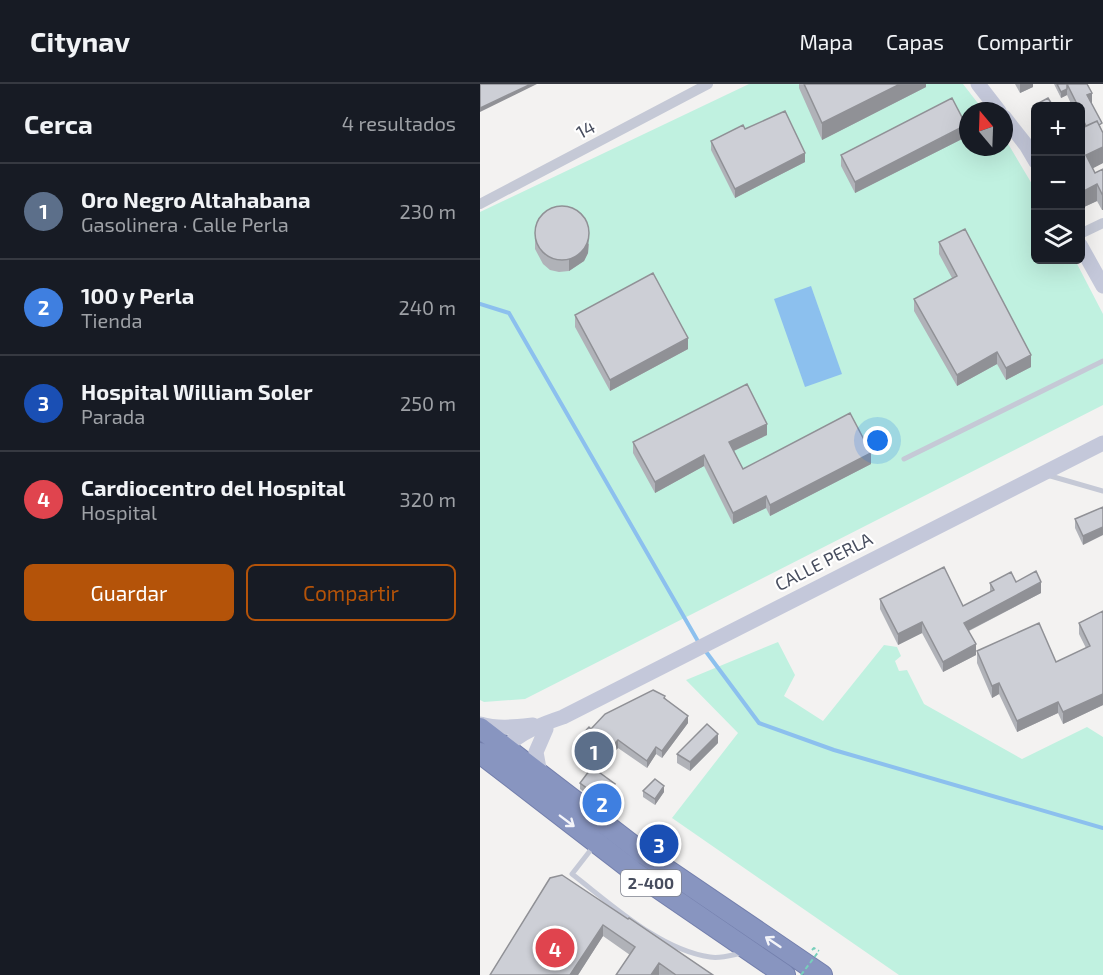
<!DOCTYPE html>
<html lang="es">
<head>
<meta charset="utf-8">
<style>
  :root { --surface:#171b24; --page:#242831; --text:#f1f3f6; --muted:#9ea1a6; --line:#363941; --accent:#b45309 }
  body { margin:0; font-family:"Exo 2",sans-serif; background:var(--page); color:var(--text) }
  .controls { position:absolute; right:18px; top:18px; display:grid; overflow:hidden; border-radius:9px; box-shadow:0 6px 24px #0002 }
  .controls button { width:54px; height:54px; display:grid; place-items:center; padding:0; border:0; border-bottom:2px solid var(--line); background:var(--surface); color:var(--text); font:30px sans-serif }
  .compass { position:absolute; left:479px; top:18px; width:54px; height:54px; border-radius:50%; background:var(--surface); box-shadow:0 6px 24px #0002; rotate:341deg }
  .you { position:absolute; left:398px; top:357px; width:21px; height:21px; margin:-15px; border:4px solid #fff; border-radius:50%; background:#1a73e8; box-shadow:0 0 0 9px #1a73e833 }
  .badge { display:grid; place-items:center; width:39px; height:39px; border-radius:50%; background:var(--accent); color:#fff; font-size:20px; font-weight:700 }
  .pin { position:absolute; translate:-50% -50%; border:3px solid #fff; box-shadow:0 2px 6px #0006 }
  .list { margin:0; padding:0; list-style:none }
  h2 { display:flex; justify-content:space-between; align-items:center; height:78px; margin:0; padding:0 24px; font-size:26px }
  h2 small { font-size:20px; font-weight:400; color:var(--muted) }
  .list li { display:grid; grid-template-columns:39px 1fr auto; gap:18px; align-items:center; box-sizing:border-box; height:96px; padding:0 24px; border-top:2px solid var(--line) }
  .list b { display:block; font-size:22px; white-space:nowrap }
  .list p { margin:0; font-size:20px; white-space:nowrap; color:var(--muted) }
  .list em { font-size:20px; font-style:normal; color:var(--muted) }
  .actions { display:flex; gap:12px; padding:18px 24px }
  .actions a { flex:1; padding:14px 0; border:2px solid var(--accent); border-radius:9px; text-align:center; font-size:21px; color:var(--accent) }
  .actions .main { background:var(--accent); color:#fff }
  .icon { flex:none; width:33px; height:33px; fill:none; stroke:currentColor; stroke-width:2; stroke-linecap:round; stroke-linejoin:round }
  .map { position:relative; flex:none; width:623px; height:891px; overflow:hidden }
  header { display:flex; align-items:center; gap:36px; box-sizing:border-box; height:84px; padding:0 30px; background:var(--surface); border-bottom:2px solid var(--line) }
  header strong { font-size:28px }
  nav { display:flex; gap:33px; margin-inline-start:auto; font-size:21px }
  main { display:flex }
  aside { flex:1; background:var(--surface) }
  .map>svg:first-child { display:block }
</style>
</head>
<body>
<header>
<strong>Citynav</strong>
<nav><a>Mapa</a><a>Capas</a><a>Compartir</a></nav>
</header>
<main>
<aside>
<h2>Cerca<small>4 resultados</small></h2>
<ul class="list">
<li><span class="badge" style="background:#5c6f8a">1</span><div><b>Oro Negro Altahabana</b><p>Gasolinera · Calle Perla</p></div><em>230 m</em></li>
<li><span class="badge" style="background:#3f7fe0">2</span><div><b>100 y Perla</b><p>Tienda</p></div><em>240 m</em></li>
<li><span class="badge" style="background:#1a4fb4">3</span><div><b>Hospital William Soler</b><p>Parada</p></div><em>250 m</em></li>
<li><span class="badge" style="background:#e0444e">4</span><div><b>Cardiocentro del Hospital</b><p>Hospital</p></div><em>320 m</em></li>
</ul>
<div class="actions"><a class="main">Guardar</a><a>Compartir</a></div>
</aside>
<div class="map">
<svg width="623" height="891" viewBox="0 0 623 891">
  <rect width="100%" height="100%" fill="#f3f2f1"/>
  <path fill="#c0f1e0" d="M269 0H483L504 27H488V63H524V53L555 105 556 176H595L623 230V321L45 615 4 618 0 616V128Z
    M298 558 315 591 304 612 343 637 404 561 417 563 421 572 415 577 419 587 427 586 444 620 542 675 607 643 623 653V891H419L192 734 258 649 206 596Z"/>
  <path fill="#8cc0ee" d="M331 202 362 290 325 303 294 215Z"/>
  <g fill="none" stroke-linecap="round" stroke-linejoin="round">
    <path stroke="#8cc0ee" stroke-width="4" d="M0 220 29 229 219 559
      M224 565 279 639 354 666 623 744"/>
    <g stroke="#737fac" stroke-width="22">
      <path id="highway" d="M0 644 164 770 342 891
        M0 669 153 787 305 891"/>
    </g>
    <path stroke="#77cfbb" stroke-width="2" stroke-dasharray="4.5 3" stroke-linecap="butt" d="M332 866 334 864 339 867"/>
    <path stroke="#c5c9d6" stroke-width="5" d="M424 375 623 277
      M567 391 623 407
      M113 763 92 790C131 820 180 866 230 873 240 875 252 871 262 869"/>
    <path stroke="#c5c9d6" stroke-width="10" d="M0 120 228 0
      M600 150 623 139"/>
    <path stroke="#c4c8da" stroke-width="15" d="M498 0 519 27
      M524 33 546 61 556 78
      M600 161 623 202
      M0 640C18 645 34 643 53 641
      M25 664C41 648 62 640 83 633L623 359
      M60 690 56 668 66 645"/>
    <use href="#highway" stroke="#8895c0" stroke-width="20"/>
    <path stroke="#77cfbb" stroke-width="2" stroke-dasharray="4.5 3" stroke-linecap="butt" d="M321 891 339 867"/>
  </g>
  <path fill="#b0b2b8" d="M319 0H446V3L342 56 319 4Z
    M535 0H553V3L540 9Z
    M574 0H607L612 20 622 47 623 79 612 84 615 89 623 85 622 126 617 117 604 123 600 117V45L602 44 600 40V22H592L587 11 581 14Z
    M553 22H555V42L553 38Z
    M265 45 325 78 255 114 231 66V57Z
    M486 53 375 109 361 82V71Z
    M55 153 109 160 108 169 104 177 89 187 79 188 70 186 63 180 55 165Z
    M459 158 551 283 526 296 517 280 477 302 434 227V215L472 194 459 170Z
    M95 231 208 265 130 307 95 243Z
    M287 351 254 367 263 385 391 380 290 432 286 424 253 440 224 382 175 409 153 369V358Z
    M623 423 603 461 595 444V435Z
    M536 498 561 509 489 547 496 571 463 588 442 549 418 561 400 525V515L483 522 510 508V499Z
    M623 527V621L583 640 578 629 537 648 519 610 512 614 497 579V567L576 578 606 564 599 550V539Z
    M185 614 208 639 182 674 176 670 167 684 138 664 120 683 95 665V658L111 645Z
    M238 659 210 687 197 679V670Z
    M100 699 135 706 123 722 100 705Z
    M163 707 184 708 175 721 163 713Z
    M70 794 148 835 233 891H136L150 871 123 852 98 891H10Z"/>
  <path fill="#909196" d="M51 0H57L0 28V24Z
    M420 0H446V3L342 56V39Z
    M540 0H553V3L540 9Z
    M587 5V11L581 14V8Z
    M612 9V21L607 11Z
    M486 41V53L375 109V98Z
    M623 63V79L606 88V71Z
    M325 69V78L255 114V105Z
    M617 100V117L604 123V107Z
    M623 109V126H622V110Z
    M109 148 108 169 104 177 89 187V175Z
    M208 254V265L130 307V296Z
    M517 268V280L477 302V291Z
    M551 271V283L526 296V284Z
    M287 340V351L249 369V358Z
    M391 369V380L290 432V421Z
    M224 371V382L175 409V398Z
    M286 412V424L253 440V429Z
    M623 443V451L603 461V452Z
    M561 498V509L484 549V539Z
    M442 538V549L418 561V550Z
    M496 560V571L463 588V578Z
    M519 599V610L512 614V602Z
    M623 610V621L583 640V628Z
    M578 618V629L537 648V637Z
    M208 632V639L182 674V667Z
    M238 650V659L210 687V678Z
    M138 656V664L120 683V675Z
    M176 663V670L167 684V677Z
    M135 700V706L123 722V716Z
    M184 702V708L175 721V715Z
    M123 841V852L98 891H90Z
    M179 879V891H171Z"/>
  <path fill="#cdcfd6" stroke="#909196" stroke-width="1.5" d="M0 0H51L0 24Z
    M324 0H420L342 39Z
    M577 0H587V5L581 8Z
    M587 0H607L612 9 607 11 622 39 619 41 617 37 606 42 600 29V22H598Z
    M472 14 486 41 375 98 361 71Z
    M568 14 573 22H555V26L553 22Z
    M305 27 325 69 255 105 231 57 263 41 265 45Z
    M617 37 623 49V63L606 71 615 89 623 85V109L622 110 617 100 604 107 600 100V45Z
    M55 149a27 27 0 1 1 54 0a27 27 0 1 1-54 0Z
    M485 145 551 271 526 284 517 268 477 291 434 215 477 192 459 158Z
    M173 189 208 254 130 296 95 231Z
    M267 300 287 340 249 358 263 385 370 329 391 369 290 421 286 412 253 429 224 371 175 398 153 358Z
    M623 423V443L603 452 595 435Z
    M464 483 483 522 514 506 510 499 531 488 536 498 556 487 561 498 484 539 496 560 463 578 442 538 418 550 400 515Z
    M623 527V610L583 628 578 618 537 637 519 599 512 602 497 567 559 539 576 578 610 562 599 539Z
    M173 606 185 612 184 614 208 632 182 667 176 663 167 677 138 656 120 675 95 658 109 643 111 645 125 630Z
    M227 640 238 650 210 678 197 670Z
    M112 683 135 700 123 716 100 699Z
    M175 695 184 702 175 715 163 707Z
    M82 791 148 835 149 834 233 891H196L179 879 171 891H136L155 863 123 841 90 891H10L70 794Z"/>
  <defs><path id="oneway-shaft" d="M-6 0H5M1.5-3L5.5 0L1.5 3" fill="none" stroke-width="1.6" stroke-linecap="round" stroke-linejoin="round" transform="scale(1.5)"/></defs>
  <g stroke="#f3f4f9">
    <use href="#oneway-shaft" transform="translate(87 737) rotate(37)"/>
    <use href="#oneway-shaft" transform="translate(293 858) rotate(-146)"/>
  </g>
  <g text-anchor="middle" stroke-width="4.5" stroke-linejoin="round" paint-order="stroke">
    <rect fill="#fff" stroke="#7f838f" stroke-width="1.5" x="141" y="786" width="60" height="26" rx="4.5"/>
    <g font-size="16" font-weight="bold" fill="#484e5f">
      <text x="171" y="805">2-400</text>
    </g>
    <g font-size="18" fill="#484e5f" stroke="#fff">
      <text transform="translate(106 46) rotate(-28)" y="6">14</text>
      <text transform="translate(344 478) rotate(-27)" y="6">CALLE PERLA</text>
    </g>
  </g>
</svg>
<div class="controls">
<button>+</button>
<button>−</button>
<button><svg class="icon" aria-label="layers" viewBox="0 0 24 24"><path d="M12 4l9 5-9 5-9-5zM3 14l9 5 9-5"/></svg></button>
</div>
<svg class="compass" viewBox="-18 -18 36 36"><path d="M0-13l5 13h-10z" fill="#e53935"/><path d="M0 13l5-13h-10z" fill="#9ea1a6"/></svg>
<div class="you"></div>
<div class="pin badge" style="left:114px;top:667px;background:#5c6f8a">1</div>
<div class="pin badge" style="left:122px;top:719px;background:#3f7fe0">2</div>
<div class="pin badge" style="left:179px;top:760px;background:#1a4fb4">3</div>
<div class="pin badge" style="left:75px;top:864px;background:#e0444e">4</div>
</div>
</main>
</body>
</html>
